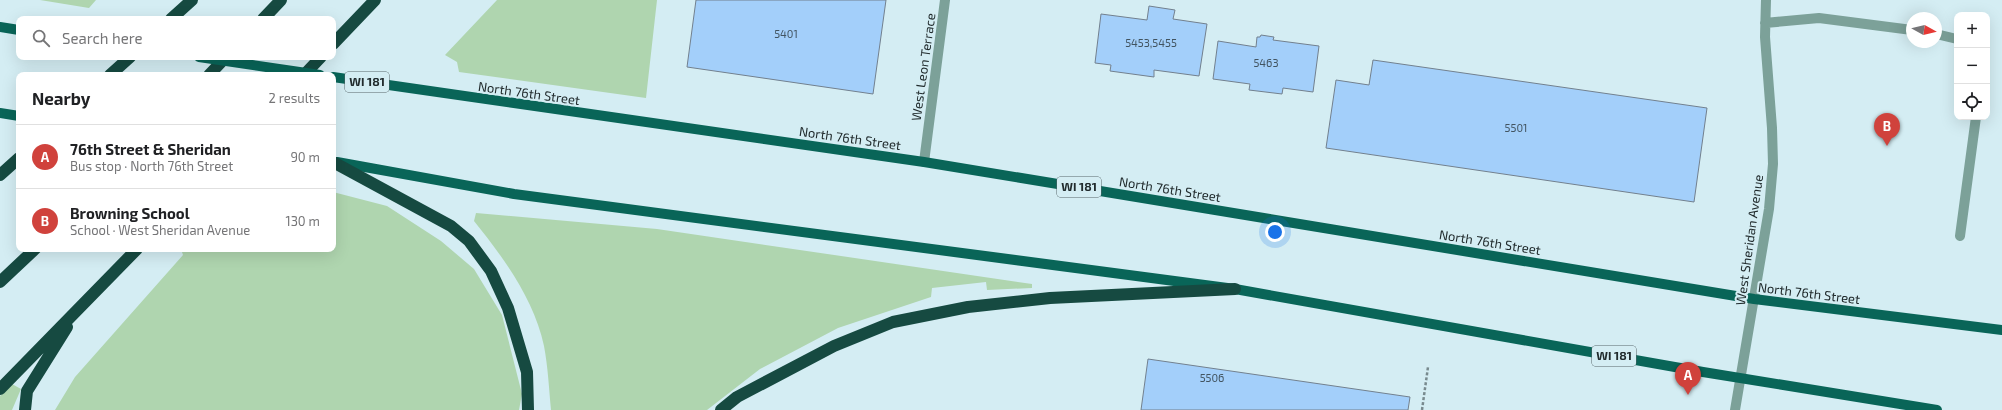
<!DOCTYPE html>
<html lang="en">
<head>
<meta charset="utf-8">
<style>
  :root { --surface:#fff; --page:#f6f6f6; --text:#202124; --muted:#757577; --line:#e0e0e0; --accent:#d0423c }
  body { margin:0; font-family:"Exo 2",sans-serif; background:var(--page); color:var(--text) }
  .controls { position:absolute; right:12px; top:12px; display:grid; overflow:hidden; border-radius:8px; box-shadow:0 4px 16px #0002 }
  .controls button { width:36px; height:36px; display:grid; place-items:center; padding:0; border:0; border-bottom:1px solid var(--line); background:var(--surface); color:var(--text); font:20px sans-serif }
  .compass { position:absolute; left:1906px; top:12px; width:36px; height:36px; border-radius:50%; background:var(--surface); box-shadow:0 4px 16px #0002; rotate:98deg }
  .you { position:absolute; left:1275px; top:232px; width:14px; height:14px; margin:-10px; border:3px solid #fff; border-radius:50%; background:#1a73e8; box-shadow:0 0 0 6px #1a73e833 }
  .badge { display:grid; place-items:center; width:26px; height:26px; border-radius:50%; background:var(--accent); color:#fff; font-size:13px; font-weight:700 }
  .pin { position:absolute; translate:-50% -33px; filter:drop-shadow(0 1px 2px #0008) }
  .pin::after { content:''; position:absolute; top:21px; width:14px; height:12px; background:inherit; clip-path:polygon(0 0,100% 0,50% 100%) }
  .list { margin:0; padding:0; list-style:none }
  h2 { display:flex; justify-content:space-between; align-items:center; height:52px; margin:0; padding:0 16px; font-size:17px }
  h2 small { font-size:13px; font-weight:400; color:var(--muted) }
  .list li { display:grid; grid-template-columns:26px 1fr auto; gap:12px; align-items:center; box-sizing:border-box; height:64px; padding:0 16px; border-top:1px solid var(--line) }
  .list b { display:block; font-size:15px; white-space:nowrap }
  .list p { margin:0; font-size:13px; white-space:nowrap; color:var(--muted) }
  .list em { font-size:13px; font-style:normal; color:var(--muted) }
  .icon { flex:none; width:22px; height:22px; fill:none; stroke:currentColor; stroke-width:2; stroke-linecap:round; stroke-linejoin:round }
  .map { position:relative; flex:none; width:2002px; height:410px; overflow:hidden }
  .search { position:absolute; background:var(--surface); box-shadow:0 4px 16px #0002; left:16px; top:16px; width:320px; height:44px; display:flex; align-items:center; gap:10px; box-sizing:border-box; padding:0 14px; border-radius:8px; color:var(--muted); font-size:15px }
  .panel { position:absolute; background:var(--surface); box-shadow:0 4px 16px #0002; left:16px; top:72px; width:320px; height:180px; border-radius:8px }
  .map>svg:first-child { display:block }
</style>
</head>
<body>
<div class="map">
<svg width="2002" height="410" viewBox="0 0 2002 410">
  <rect width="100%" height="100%" fill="#d4edf3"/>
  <path fill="#afd5af" d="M40 0H96L89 8Z
    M497 0H657L646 98 459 72 457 62 445 55Z
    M333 192 387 206 441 241 474 269 502 315 522 394 519 410H55L75 377 183 255 181 249H333Z
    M476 213 657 229 1032 284V288L987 290 986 282 932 288 931 297 838 328 760 369 707 410H551C549 389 548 367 544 346 534 299 503 257 474 221Z
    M12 384 21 389 12 410H0V396Z"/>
  <path fill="#a3cffa" stroke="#72808e" d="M696 0H886L873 94 687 67Z
    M1149 6 1175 10 1173 19 1207 24 1199 76 1154 70V77L1110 71 1111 65 1095 63 1101 14 1147 20Z
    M1261 35 1274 37 1273 40 1319 46 1313 92 1283 88 1282 94 1249 90 1250 84 1213 79 1218 41 1256 47 1257 37H1260Z
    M1373 60 1707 108 1694 202 1326 148 1336 80 1369 85Z
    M1148 359 1410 397 1408 410H1141Z"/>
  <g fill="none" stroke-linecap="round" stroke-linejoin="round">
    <path stroke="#788a8e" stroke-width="2.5" stroke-dasharray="3 2" stroke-linecap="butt" d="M1422 410 1428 367"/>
    <path stroke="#7ca199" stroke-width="10" d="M1765 23 1819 18 1912 30
      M1936 34 1957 39
      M924 162 945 0
      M1960 236 1976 117
      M1735 410 1769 209 1773 164 1772 128 1765 37 1766 0"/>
    <path stroke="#096558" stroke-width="10" d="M0 27 19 30
      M333 77 924 162 1754 299 2002 330
      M0 113 19 116
      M337 162 514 194 1235 289 1703 372 1937 410"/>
    <path stroke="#164a41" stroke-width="12" d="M171 19 192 0
      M263 19 281 0
      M333 44 375 0
      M110 75 130 57
      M209 75 226 57
      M304 75 321 57
      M333 162 451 226 469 241 491 271 508 308 527 372 528 410
      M0 175 19 158
      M0 282 35 249
      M0 389 137 249
      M25 410 27 391 67 327
      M721 410 737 397 834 346 893 322 968 307 1050 298 1235 289"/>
    <path stroke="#096558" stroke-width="10" d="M199 57 320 75"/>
  </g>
  <g text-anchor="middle" stroke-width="4" stroke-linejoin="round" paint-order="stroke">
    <g font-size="11" fill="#425460">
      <text x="786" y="38">5401</text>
      <text x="1151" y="47">5453,5455</text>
      <text x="1266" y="67">5463</text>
      <text x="1516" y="132">5501</text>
      <text x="1212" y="382">5506</text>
    </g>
    <g fill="#d4edf3" stroke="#576568" stroke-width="1">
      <rect x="345" y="72" width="44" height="20" rx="3"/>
      <rect x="1057" y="177" width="44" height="20" rx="3"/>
      <rect x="1592" y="346" width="44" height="20" rx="3"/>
    </g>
    <g font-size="12" font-weight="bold" fill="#212b2d">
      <text x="367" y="86">WI 181</text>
      <text x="1079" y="191">WI 181</text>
      <text x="1614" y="360">WI 181</text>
    </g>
    <g font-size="13" fill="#212b2d" stroke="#d4edf3">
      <text transform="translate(923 67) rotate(-82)" y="5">West Leon Terrace</text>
      <text transform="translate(529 93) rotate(8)" y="5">North 76th Street</text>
      <text transform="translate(850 138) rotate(8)" y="5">North 76th Street</text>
      <text transform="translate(1170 189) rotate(9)" y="5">North 76th Street</text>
      <text transform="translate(1749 240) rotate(-82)" y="5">West Sheridan Avenue</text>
      <text transform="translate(1490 242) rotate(9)" y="5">North 76th Street</text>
      <text transform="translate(1809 293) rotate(7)" y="5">North 76th Street</text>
    </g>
  </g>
</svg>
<div class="controls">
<button>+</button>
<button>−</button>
<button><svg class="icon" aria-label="locate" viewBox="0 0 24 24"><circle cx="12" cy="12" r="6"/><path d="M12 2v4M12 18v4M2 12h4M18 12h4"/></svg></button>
</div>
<svg class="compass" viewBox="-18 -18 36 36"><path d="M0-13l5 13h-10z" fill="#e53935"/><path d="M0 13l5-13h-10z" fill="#757577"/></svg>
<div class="you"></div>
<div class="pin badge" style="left:1688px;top:395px">A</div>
<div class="pin badge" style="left:1887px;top:146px">B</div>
<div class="search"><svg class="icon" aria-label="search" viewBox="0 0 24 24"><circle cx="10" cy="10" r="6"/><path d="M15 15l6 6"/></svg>Search here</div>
<section class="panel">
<h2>Nearby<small>2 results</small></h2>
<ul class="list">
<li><span class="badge">A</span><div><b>76th Street &amp; Sheridan</b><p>Bus stop · North 76th Street</p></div><em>90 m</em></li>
<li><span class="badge">B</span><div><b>Browning School</b><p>School · West Sheridan Avenue</p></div><em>130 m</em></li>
</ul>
</section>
</div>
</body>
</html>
